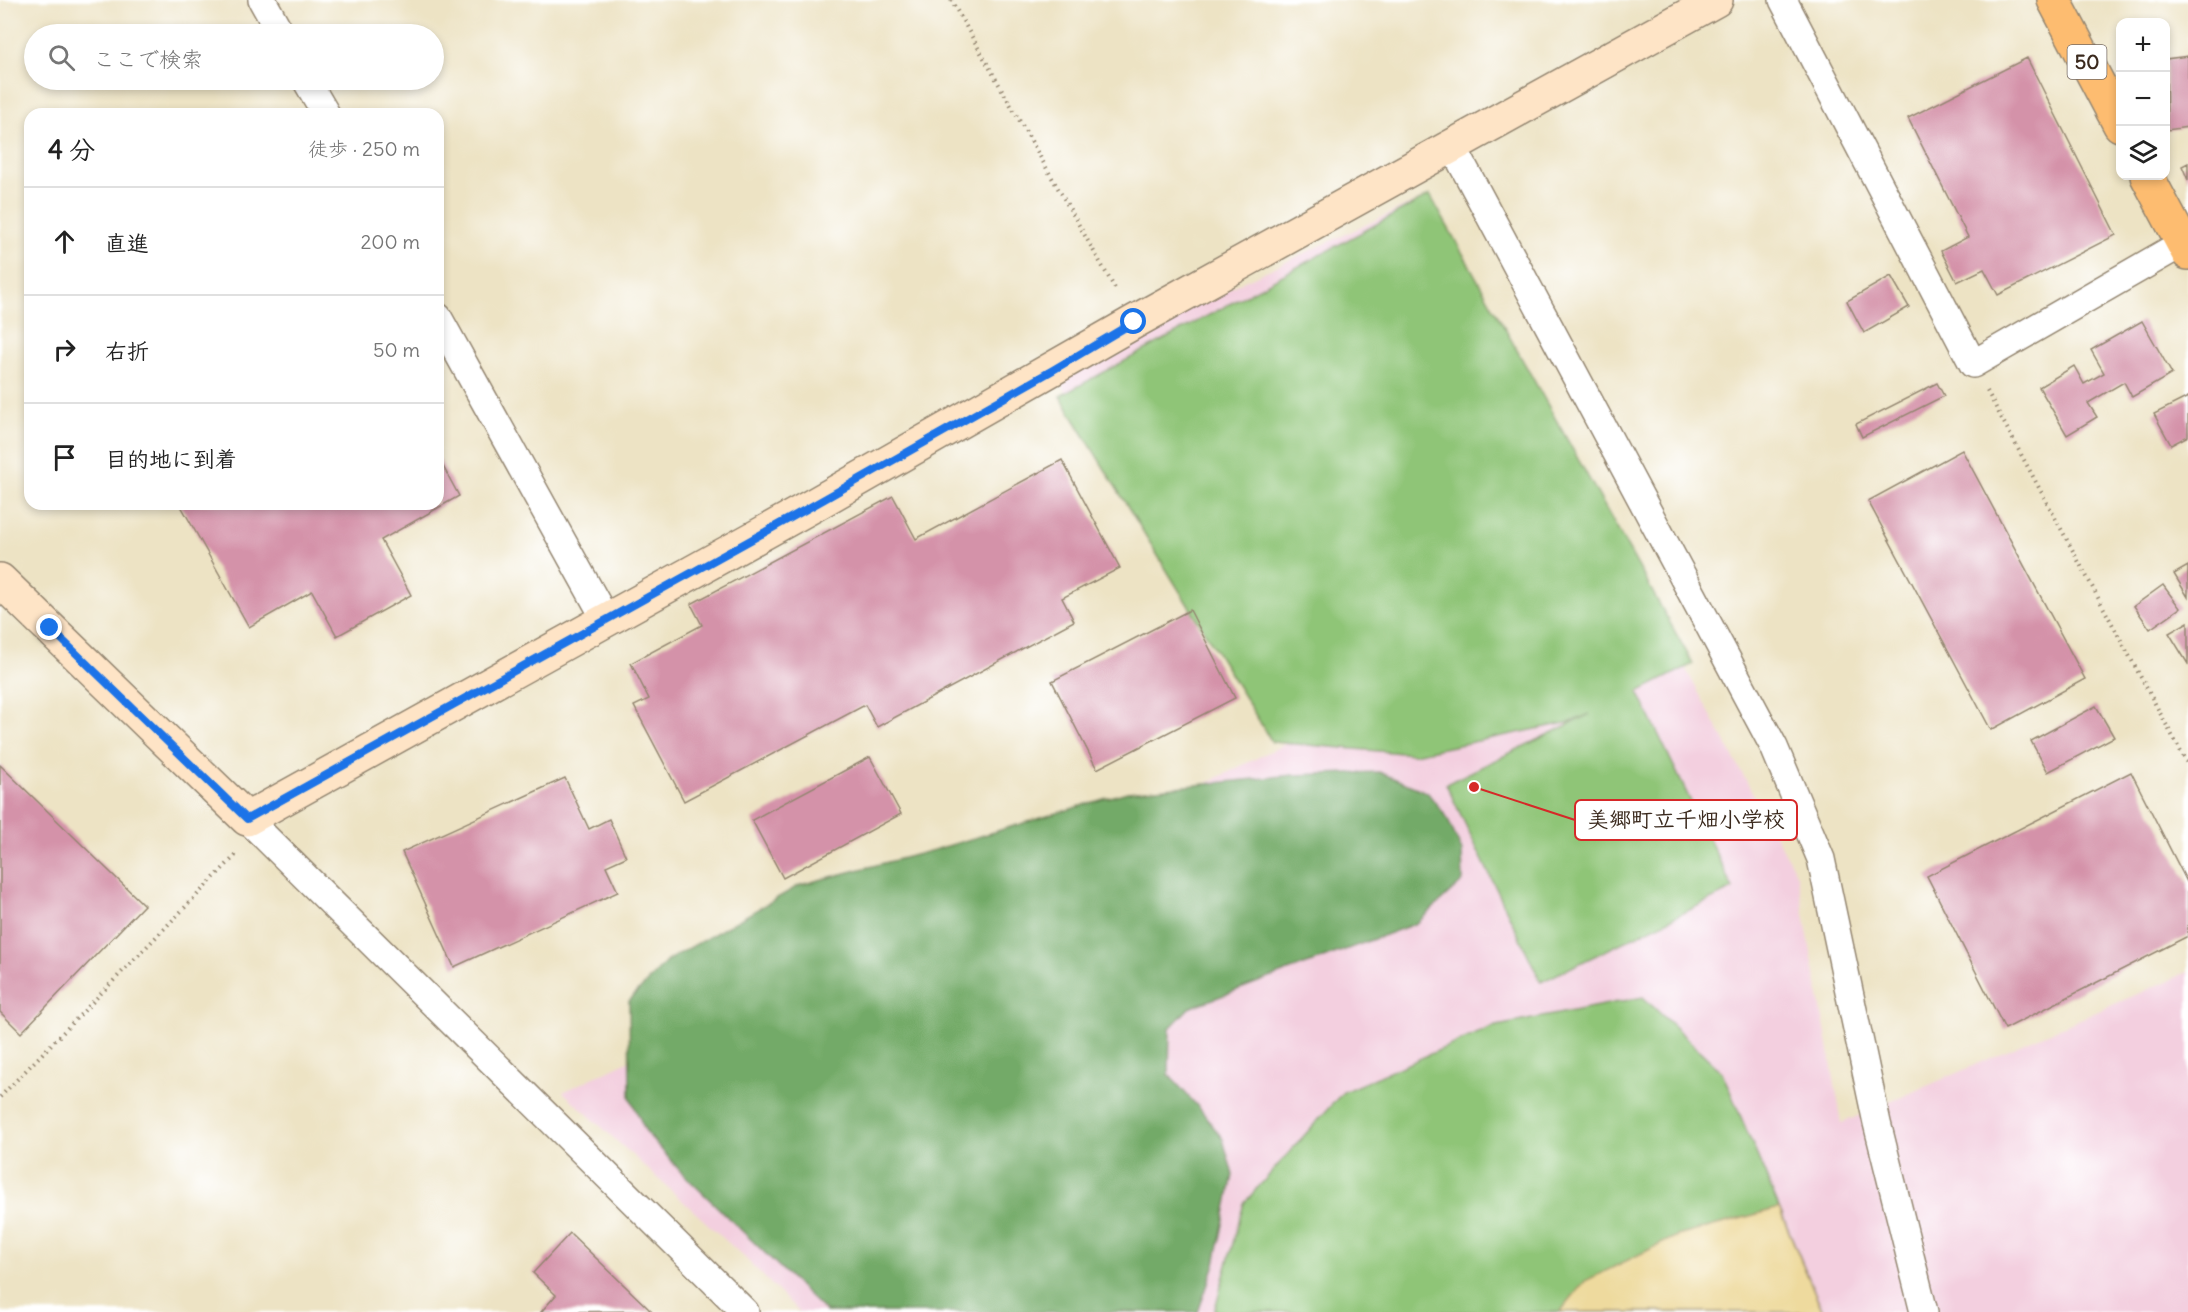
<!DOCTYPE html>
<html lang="ja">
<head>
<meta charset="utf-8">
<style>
  :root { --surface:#fff; --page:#f2f2f2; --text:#222; --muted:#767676; --line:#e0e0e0 }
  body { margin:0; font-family:Delius,"Klee One",sans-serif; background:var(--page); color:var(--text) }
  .controls { position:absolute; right:18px; top:18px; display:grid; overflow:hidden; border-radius:12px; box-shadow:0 3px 9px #0003 }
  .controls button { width:54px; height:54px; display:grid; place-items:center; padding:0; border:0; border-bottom:2px solid var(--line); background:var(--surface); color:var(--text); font:30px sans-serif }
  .stop { position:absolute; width:18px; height:18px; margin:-14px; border:4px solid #1a73e8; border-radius:50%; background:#fff }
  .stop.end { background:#1a73e8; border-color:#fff; box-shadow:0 2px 6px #0008 }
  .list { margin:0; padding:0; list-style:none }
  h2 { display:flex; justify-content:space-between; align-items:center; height:78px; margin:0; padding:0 24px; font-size:26px }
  h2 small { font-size:20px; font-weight:400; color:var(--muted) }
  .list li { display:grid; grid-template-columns:39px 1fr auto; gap:18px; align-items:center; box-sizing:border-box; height:108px; padding:0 24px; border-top:2px solid var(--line) }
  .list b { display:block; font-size:22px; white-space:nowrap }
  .list em { font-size:20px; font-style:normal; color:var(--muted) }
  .icon { flex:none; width:33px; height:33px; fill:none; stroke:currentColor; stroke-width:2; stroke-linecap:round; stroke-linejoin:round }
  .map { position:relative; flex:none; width:2188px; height:1312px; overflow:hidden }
  .search { position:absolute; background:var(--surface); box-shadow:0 3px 9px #0003; left:24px; top:24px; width:420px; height:66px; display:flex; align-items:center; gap:15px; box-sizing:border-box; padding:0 21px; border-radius:33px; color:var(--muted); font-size:22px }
  .panel { position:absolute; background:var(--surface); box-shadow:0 3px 9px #0003; left:24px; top:108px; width:420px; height:402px; border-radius:18px }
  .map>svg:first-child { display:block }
</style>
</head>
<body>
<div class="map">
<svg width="2188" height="1312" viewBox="0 0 2188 1312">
  <rect width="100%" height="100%" fill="#fff"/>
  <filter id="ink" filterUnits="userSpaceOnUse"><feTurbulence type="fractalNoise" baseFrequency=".0167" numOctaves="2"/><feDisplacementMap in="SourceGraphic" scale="12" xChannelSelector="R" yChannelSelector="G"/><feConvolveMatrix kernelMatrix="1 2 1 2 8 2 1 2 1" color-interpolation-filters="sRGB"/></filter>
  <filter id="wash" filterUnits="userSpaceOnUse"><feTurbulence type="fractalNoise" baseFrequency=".008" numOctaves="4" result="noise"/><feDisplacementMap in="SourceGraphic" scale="24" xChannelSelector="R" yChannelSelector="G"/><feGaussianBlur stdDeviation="1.35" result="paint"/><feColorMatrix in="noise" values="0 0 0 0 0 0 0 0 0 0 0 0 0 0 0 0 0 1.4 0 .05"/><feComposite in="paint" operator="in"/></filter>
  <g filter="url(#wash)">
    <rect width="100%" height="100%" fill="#ede3c4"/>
    <path fill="#f3cfdf" d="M1430 195 1797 875 1842 1123 2188 972V1312H799L744 1257 563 1092 1113 830 1285 744 1053 370Z"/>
    <path fill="#8fc577" stroke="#65784a" stroke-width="1.5" d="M1430 195 1693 664 1638 692 1733 889 1541 982 1446 784 1590 714 1571 722 1414 754 1272 742 1060 396Z
      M1643 997 1722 1072 1823 1312H1214L1244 1203 1343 1092 1492 1027Z"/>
    <path fill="#73aa68" stroke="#576a43" stroke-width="1.5" d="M1379 772 1427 792 1446 816 1462 851 1463 881 1417 923 1189 1008 1170 1028 1169 1075 1200 1109 1223 1139 1233 1175 1215 1264 1198 1312H826L681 1172 646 1132 630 1097 629 1001 668 960 800 885 934 850 1127 792 1293 775Z"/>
    <path fill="#eeda9e" stroke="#94825e" stroke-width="1.5" d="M1779 1208 1823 1312H1560L1585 1281 1677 1236Z"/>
    <g id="blocks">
      <path fill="#d492a9" d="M2188 56V127L2167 130 2166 59Z
        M2027 58 2116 235 1998 295 1984 269 1957 282 1941 251 1968 237 1908 118Z
        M2188 163V180L2182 166Z
        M1891 276 1909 307 1864 333 1847 301Z
        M2142 321 2172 374 2132 397 2124 382 2088 403 2097 417 2067 435 2039 387 2074 366 2084 384 2104 373 2091 350Z
        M1937 383 1944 396 1862 437 1856 424Z
        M2188 397V436L2171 445 2154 414Z
        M1962 450 2085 679 1991 730 1868 501Z
        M438 457 459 496 381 540 411 595 337 636 312 591 249 627 180 504H438Z
        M1062 460 1120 568 1062 598 1074 621 877 727 865 705 684 801 634 706 649 699 631 663 702 625 691 604 893 496 916 539Z
        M2188 566V597L2174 574Z
        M2163 585 2180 608 2150 629 2134 606Z
        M1190 610 1235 698 1097 769 1052 681Z
        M2188 622V664L2169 633Z
        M2096 706 2114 737 2048 772 2031 741Z
        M870 757 901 814 783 878 752 820Z
        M0 765 144 905 21 1033 0 1012Z
        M2131 772 2188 884V936L2005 1029 1927 876Z
        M565 778 589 829 609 819 626 857 606 866 618 892 454 967 402 852Z
        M570 1233 651 1311 541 1312 556 1295 533 1273Z"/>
    </g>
  </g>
  <g filter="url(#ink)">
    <use href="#blocks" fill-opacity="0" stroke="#948671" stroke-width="1.5"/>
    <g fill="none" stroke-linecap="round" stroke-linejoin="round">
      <g stroke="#948671" stroke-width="30">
        <path id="street" d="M262 0 281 34
          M1783 0 1973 364 2183 243
          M306 80 326 114
          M1453 147 1774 747 1821 859 1877 1123 1924 1312
          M438 317 606 620
          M247 819 745 1312"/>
      </g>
      <g stroke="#948671" stroke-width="36">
        <path id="secondary" d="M0 580 247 819 812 506 1134 322 1716 0"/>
      </g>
      <g stroke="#948671" stroke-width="36">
        <path id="primary" d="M2054 0 2120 125
          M2147 176 2188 253"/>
      </g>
      <path stroke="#948671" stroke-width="4" stroke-dasharray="1.5 4.5" stroke-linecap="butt" d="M951 0 1117 292
        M1987 391 2188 765
        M0 1097 238 853"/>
      <use href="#street" stroke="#fff" stroke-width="27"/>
      <use href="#secondary" stroke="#fee4c6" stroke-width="33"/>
      <use href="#primary" stroke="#fdbc70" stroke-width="33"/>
    </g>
  </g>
  <g fill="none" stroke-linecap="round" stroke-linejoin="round" filter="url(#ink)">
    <path stroke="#1a73e8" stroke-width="8" d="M50 628 247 819 812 506 1053 370 1134 322"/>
  </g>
  <g text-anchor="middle" stroke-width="4.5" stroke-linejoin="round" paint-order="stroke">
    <rect fill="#fff" stroke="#766a62" stroke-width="1.5" x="2067.5" y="45" width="39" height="34" rx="4.5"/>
    <g font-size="20" font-weight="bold" fill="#3b2a1e">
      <text x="2087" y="69">50</text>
    </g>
  </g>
  <path fill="none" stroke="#d62828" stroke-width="2" d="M1474 787L1575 820"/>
  <circle fill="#d62828" stroke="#fff" stroke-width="2" cx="1474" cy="787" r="6"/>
  <rect fill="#fff" stroke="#d62828" stroke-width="2" x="1575" y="800" width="222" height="40" rx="6"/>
  <g font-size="22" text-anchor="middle" font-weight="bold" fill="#3b2a1e">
    <text x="1686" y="827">美郷町立千畑小学校</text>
  </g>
</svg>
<div class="controls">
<button>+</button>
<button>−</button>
<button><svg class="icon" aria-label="layers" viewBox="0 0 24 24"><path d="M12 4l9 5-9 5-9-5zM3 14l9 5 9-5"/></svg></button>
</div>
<div class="stop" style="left:1134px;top:322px"></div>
<div class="stop end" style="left:50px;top:628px"></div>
<div class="search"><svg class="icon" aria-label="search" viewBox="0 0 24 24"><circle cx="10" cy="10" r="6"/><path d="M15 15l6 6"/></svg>ここで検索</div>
<section class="panel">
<h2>4 分<small>徒歩 · 250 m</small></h2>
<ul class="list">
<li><svg class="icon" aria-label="ahead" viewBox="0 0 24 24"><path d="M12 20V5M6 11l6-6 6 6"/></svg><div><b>直進</b></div><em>200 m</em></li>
<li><svg class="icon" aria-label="right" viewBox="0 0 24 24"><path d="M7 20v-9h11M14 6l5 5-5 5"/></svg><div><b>右折</b></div><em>50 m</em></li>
<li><svg class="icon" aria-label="arrive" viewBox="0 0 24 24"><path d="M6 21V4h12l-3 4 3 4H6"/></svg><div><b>目的地に到着</b></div></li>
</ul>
</section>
</div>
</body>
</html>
